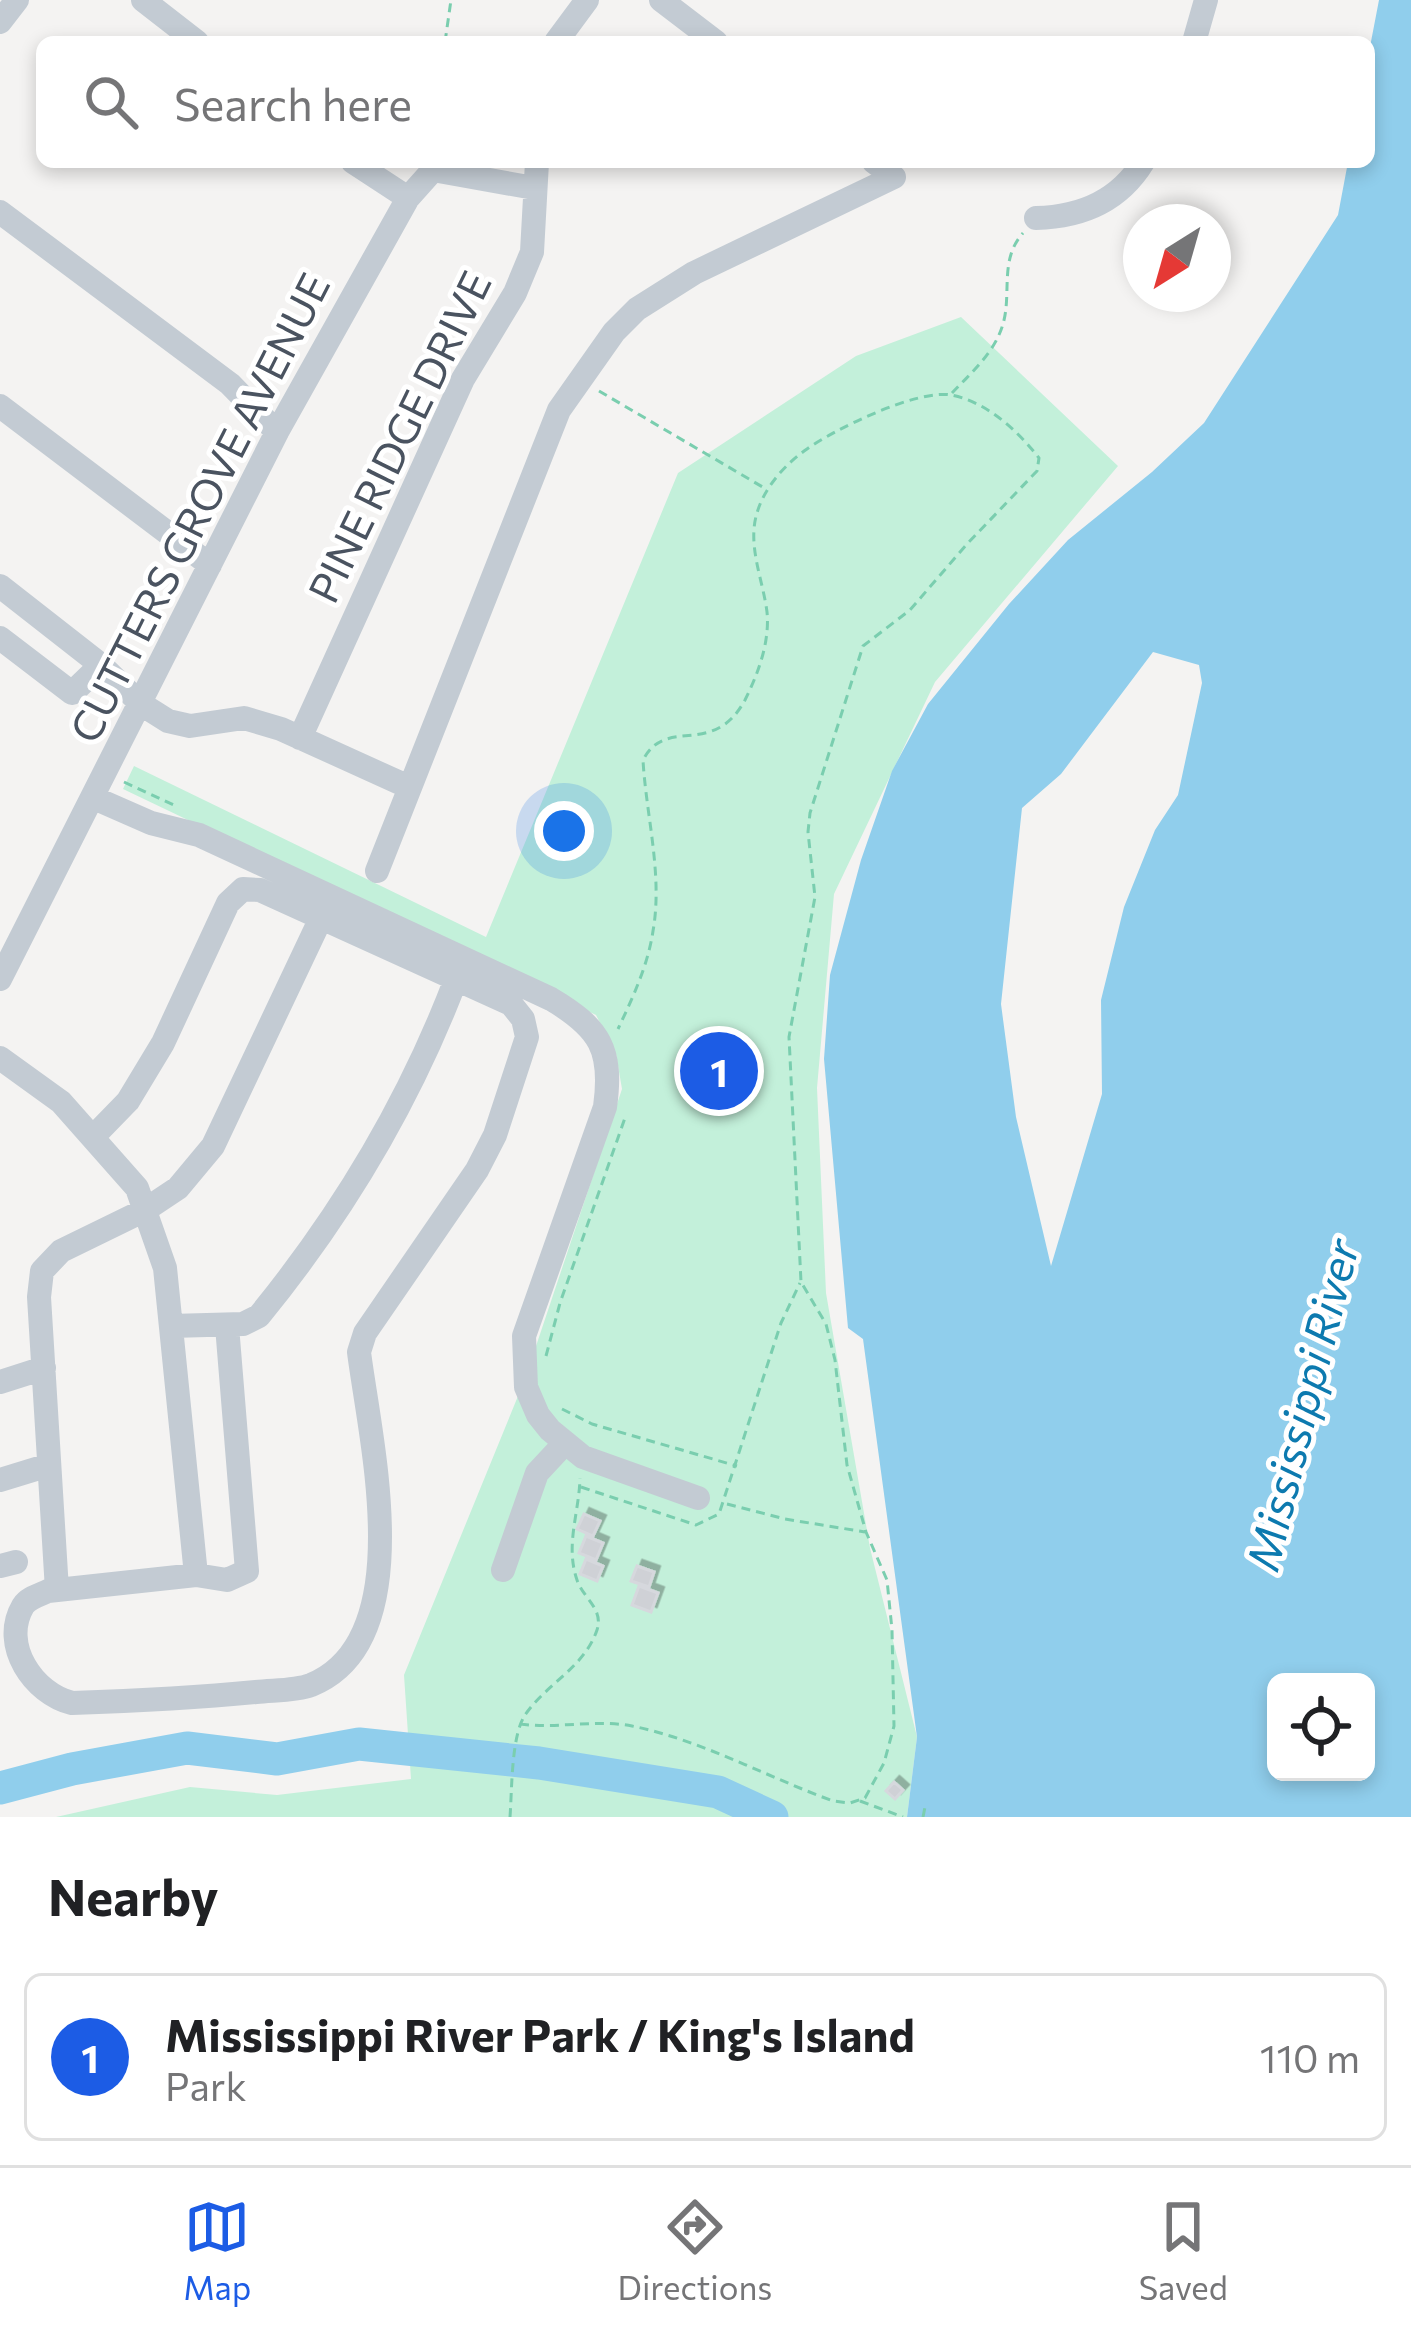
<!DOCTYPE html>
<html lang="en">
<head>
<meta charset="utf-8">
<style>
  :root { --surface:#fff; --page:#f2f2f2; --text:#202124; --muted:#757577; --line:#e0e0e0; --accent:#1c5ce5 }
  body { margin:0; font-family:Commissioner,sans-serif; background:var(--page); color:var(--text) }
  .controls { position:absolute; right:36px; bottom:36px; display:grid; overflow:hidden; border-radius:18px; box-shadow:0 6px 18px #0003 }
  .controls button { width:108px; height:108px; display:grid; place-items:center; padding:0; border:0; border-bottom:3px solid var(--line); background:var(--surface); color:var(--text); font:60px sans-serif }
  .compass { position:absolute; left:1123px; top:204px; width:108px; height:108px; border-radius:50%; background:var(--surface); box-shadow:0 6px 18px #0003; rotate:217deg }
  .you { position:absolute; left:564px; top:831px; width:42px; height:42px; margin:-30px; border:9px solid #fff; border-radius:50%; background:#1a73e8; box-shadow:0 0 0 18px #1a73e833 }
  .badge { display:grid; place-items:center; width:78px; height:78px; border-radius:50%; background:var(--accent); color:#fff; font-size:39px; font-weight:700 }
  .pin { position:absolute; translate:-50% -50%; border:6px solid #fff; box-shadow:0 3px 12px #0006 }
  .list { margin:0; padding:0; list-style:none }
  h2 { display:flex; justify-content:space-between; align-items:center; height:156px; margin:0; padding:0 48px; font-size:51px }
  h2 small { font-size:39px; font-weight:400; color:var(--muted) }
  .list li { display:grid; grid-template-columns:78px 1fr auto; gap:36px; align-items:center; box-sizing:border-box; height:168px; margin:0 24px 24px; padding:0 24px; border:3px solid var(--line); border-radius:18px }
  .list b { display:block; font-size:45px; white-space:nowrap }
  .list p { margin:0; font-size:39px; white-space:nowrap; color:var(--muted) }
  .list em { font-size:39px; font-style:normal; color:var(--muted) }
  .icon { flex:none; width:66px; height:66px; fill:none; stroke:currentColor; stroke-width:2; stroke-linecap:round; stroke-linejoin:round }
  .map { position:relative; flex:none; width:1411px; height:1817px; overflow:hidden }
  .search { position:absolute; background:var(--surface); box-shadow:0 6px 18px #0003; left:36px; right:36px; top:36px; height:132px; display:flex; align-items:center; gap:30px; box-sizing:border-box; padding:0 42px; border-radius:18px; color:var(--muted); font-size:45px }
  .sheet { height:348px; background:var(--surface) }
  nav { display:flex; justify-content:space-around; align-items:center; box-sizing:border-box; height:168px; border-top:3px solid var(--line); background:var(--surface); font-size:33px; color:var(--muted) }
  nav a { display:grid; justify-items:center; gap:6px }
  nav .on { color:var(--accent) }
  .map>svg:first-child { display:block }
</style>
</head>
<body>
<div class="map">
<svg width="1411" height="1817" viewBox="0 0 1411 1817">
  <defs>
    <filter id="shadow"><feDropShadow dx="5.5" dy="-5.5" stdDeviation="0" flood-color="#0004"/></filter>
  </defs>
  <rect width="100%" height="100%" fill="#f4f3f2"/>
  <path fill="#c3f0da" d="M961 317 1118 466 935 682 834 894 817 1088 826 1293 870 1548 917 1737 907 1817H56L190 1787 277 1795 411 1779 404 1675 525 1379 622 1089 616 1054 596 1015 123 789 134 766 486 937 678 473 856 356Z"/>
  <path fill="#90ceec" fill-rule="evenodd" d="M1379 0H1411V1817H907L917 1737 863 1339 848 1328 824 1059 830 975 861 860 892 771 928 704 1009 604 1068 540 1152 472 1204 423 1338 215 1348 162H1369V52ZM1153 652 1199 665 1202 683 1178 795 1155 830 1124 907 1101 1000 1102 1094 1051 1266 1016 1117 1001 1004 1022 808 1061 774ZM1276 1682H1366V1772H1276Z"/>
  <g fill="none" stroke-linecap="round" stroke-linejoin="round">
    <path stroke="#90ceec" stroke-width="33" d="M0 1788 72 1769 187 1748 277 1759 359 1744 539 1763 718 1792 772 1817"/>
  </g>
  <path fill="#cfd1d6" stroke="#d6d8dd" stroke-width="3" filter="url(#shadow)" d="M584 1514 600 1521 593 1536 577 1529Z
    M586 1536 603 1543 596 1560 579 1553Z
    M586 1559 603 1566 597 1581 580 1574Z
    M637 1566 654 1572 649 1587 631 1581Z
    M639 1586 658 1593 651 1612 632 1605Z
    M894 1782 903 1790 895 1799 886 1791Z"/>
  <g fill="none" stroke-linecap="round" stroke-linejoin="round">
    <path stroke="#7aceaf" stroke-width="3" stroke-dasharray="9 6" stroke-linecap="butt" d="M445 42 451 0
      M599 391 766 489
      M952 393C972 372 995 352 1003 324 1012 293 999 260 1023 233
      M124 782 176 806
      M546 1356 560 1303 626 1115
      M562 1409 592 1424 737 1466
      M581 1487 696 1525 719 1514 781 1323 800 1283
      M727 1504 785 1519 865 1532
      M520 1724C557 1729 596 1719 632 1726 701 1740 767 1777 833 1801L850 1803 865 1798 884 1763 894 1726 892 1630 887 1580 866 1532 847 1465 835 1360 826 1324 801 1282 789 1037 815 897 808 832 810 813 863 646 910 610 967 544 1037 471 1039 458C1017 430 987 402 951 395 917 389 835 429 807 449 785 464 764 488 757 513 747 545 763 580 767 612 770 642 758 674 745 700 713 759 666 715 643 760 646 815 663 875 653 931 648 965 633 997 618 1029
      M860 1801 903 1817
      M510 1817C512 1791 511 1736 525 1715 546 1684 584 1668 597 1630 604 1609 583 1598 577 1580 565 1545 579 1514 580 1478
      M923 1817 925 1807"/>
    <path stroke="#c3cbd3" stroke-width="24" d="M143 0 197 42
      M661 0 716 42
      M0 22 17 0
      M556 42 587 0
      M1194 42 1206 0
      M353 162 408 198
      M0 212 230 384 277 432
      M1036 218C1081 217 1119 201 1143 162
      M0 406 210 565
      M0 586 101 665 141 704 168 721 190 726 244 718 281 729 409 787
      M0 638 72 693 101 665
      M300 738 463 379 515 293 532 252 537 162
      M94 798 151 823 199 835 551 999C600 1028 613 1050 605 1107L524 1336 526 1387 538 1415 550 1430 583 1457 698 1498
      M377 871 559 410 614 332 637 309 694 273 894 177 874 162
      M0 979 277 432 408 198 433 170 534 188
      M0 1058 61 1102 137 1188 165 1268 196 1575
      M94 1136 128 1101 163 1043 228 903 243 889 260 890 511 1004 523 1019 527 1037 495 1135 477 1170 365 1333 359 1352C370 1440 420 1641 311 1685 295 1691 274 1690 256 1692 195 1698 134 1701 72 1703 34 1694 0 1645 23 1606 28 1598 39 1595 48 1591L196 1575 227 1580 247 1571 227 1326
      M171 1326 243 1324 259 1316C343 1213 409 1103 456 979
      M0 1382 44 1368
      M0 1480 49 1465
      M0 1566 16 1562
      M503 1570 537 1473 564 1444
      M57 1590 39 1297 42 1271 61 1251 145 1210 178 1188 213 1146 321 918"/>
  </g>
  <g text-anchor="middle" stroke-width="10" stroke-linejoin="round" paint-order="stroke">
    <g font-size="42" fill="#4a5360" stroke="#fff">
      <text transform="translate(400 437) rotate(-64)" y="15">PINE RIDGE DRIVE</text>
      <text transform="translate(200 508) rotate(-63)" y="15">CUTTERS GROVE AVENUE</text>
    </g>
    <g font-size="45" font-style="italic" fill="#0d7aaf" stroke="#fff">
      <text transform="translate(1303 1405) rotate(-76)" y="16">Mississippi River</text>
    </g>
  </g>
</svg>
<div class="controls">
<button><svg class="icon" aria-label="locate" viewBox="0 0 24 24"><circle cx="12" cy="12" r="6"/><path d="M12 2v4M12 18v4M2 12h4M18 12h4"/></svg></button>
</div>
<svg class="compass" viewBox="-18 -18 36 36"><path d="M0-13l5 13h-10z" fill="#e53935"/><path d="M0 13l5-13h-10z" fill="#757577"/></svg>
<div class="you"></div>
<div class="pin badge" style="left:719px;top:1071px">1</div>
<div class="search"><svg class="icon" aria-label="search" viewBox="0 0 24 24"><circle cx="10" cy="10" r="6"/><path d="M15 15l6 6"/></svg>Search here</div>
</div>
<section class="sheet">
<h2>Nearby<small></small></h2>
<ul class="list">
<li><span class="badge">1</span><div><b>Mississippi River Park / King's Island</b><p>Park</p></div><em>110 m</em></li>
</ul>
</section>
<nav>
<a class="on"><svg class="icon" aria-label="map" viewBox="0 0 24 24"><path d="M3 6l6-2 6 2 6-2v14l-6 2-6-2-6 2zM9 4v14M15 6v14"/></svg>Map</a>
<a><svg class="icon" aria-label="directions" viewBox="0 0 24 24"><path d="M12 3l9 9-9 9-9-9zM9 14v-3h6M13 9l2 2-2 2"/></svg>Directions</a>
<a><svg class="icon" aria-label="saved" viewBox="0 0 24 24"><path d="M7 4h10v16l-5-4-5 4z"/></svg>Saved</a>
</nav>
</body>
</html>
